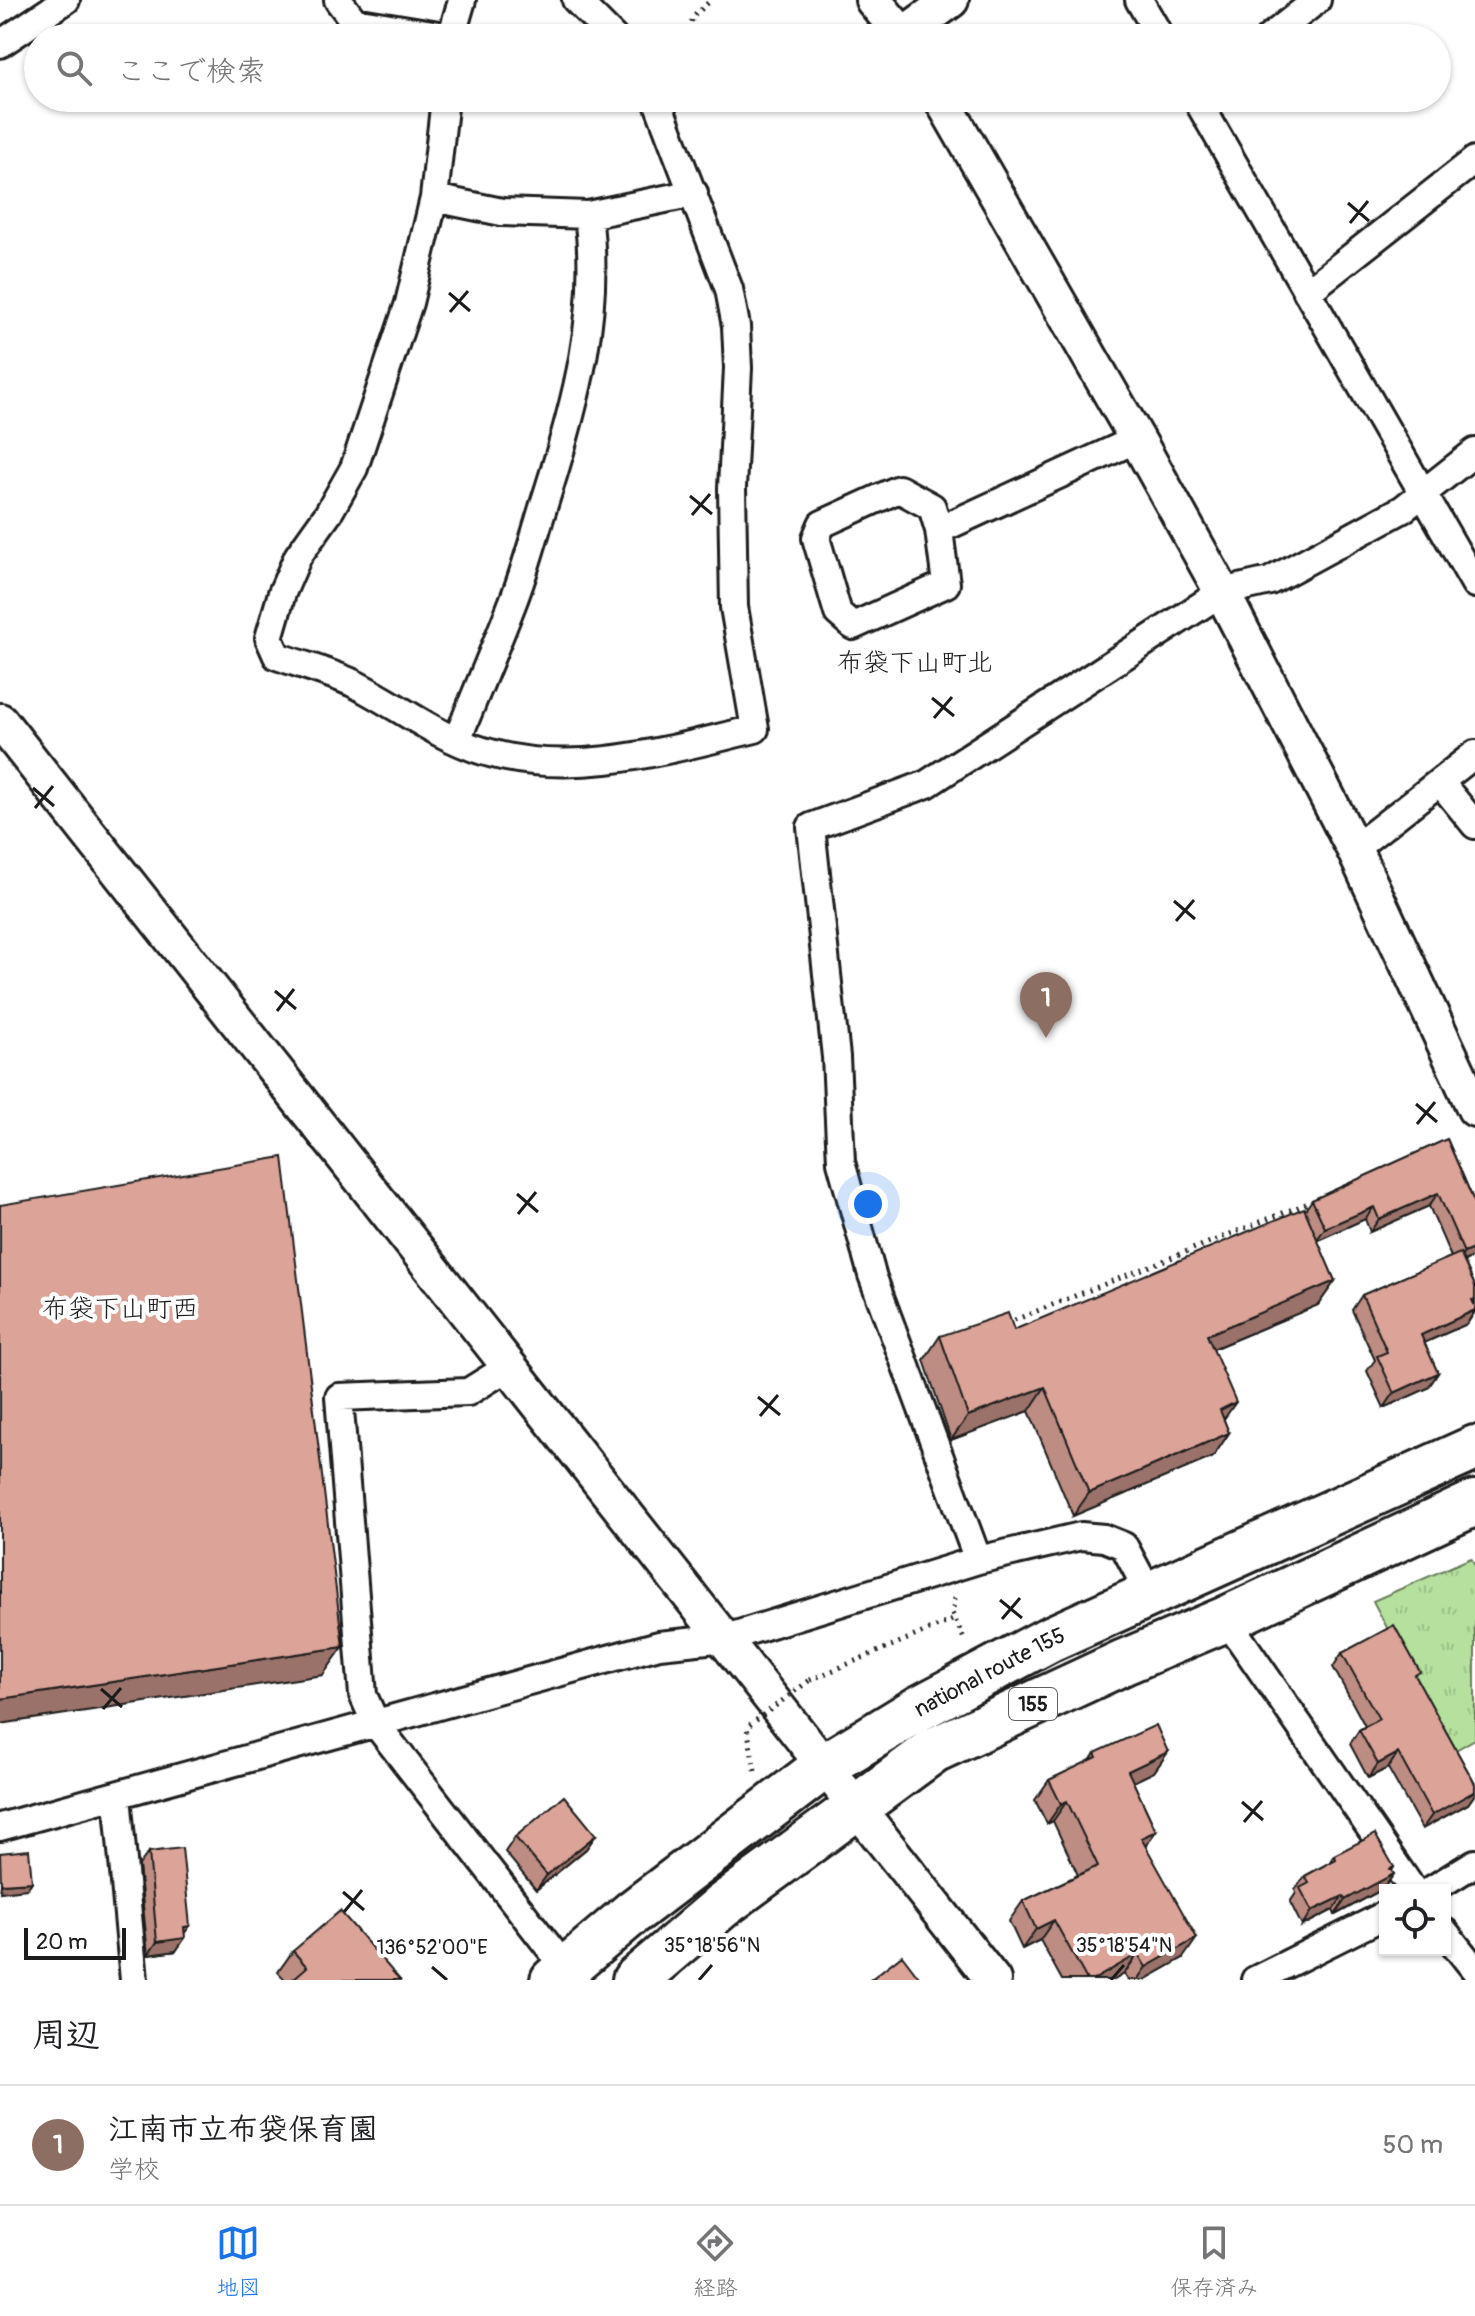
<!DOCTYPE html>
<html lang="ja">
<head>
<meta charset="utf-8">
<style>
  :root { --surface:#fff; --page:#f6f6f6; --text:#202124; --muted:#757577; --line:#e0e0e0; --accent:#1a73e8 }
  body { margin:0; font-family:Pangolin,"Klee One",sans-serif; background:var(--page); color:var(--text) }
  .controls { position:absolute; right:24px; bottom:24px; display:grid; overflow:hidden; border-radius:0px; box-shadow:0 2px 6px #0004 }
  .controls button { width:72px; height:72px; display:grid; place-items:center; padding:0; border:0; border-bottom:2px solid var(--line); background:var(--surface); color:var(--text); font:40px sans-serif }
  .scale { position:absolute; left:24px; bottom:20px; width:102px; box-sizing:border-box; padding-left:8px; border:4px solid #1c1c1c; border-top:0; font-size:22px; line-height:28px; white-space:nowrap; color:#1c1c1c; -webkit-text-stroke:6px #fff; paint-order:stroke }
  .you { position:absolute; left:868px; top:1204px; width:28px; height:28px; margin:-20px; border:6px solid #fff; border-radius:50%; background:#1a73e8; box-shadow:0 0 0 12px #1a73e833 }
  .badge { display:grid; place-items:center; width:52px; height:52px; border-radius:50%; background:var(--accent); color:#fff; font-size:26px; font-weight:700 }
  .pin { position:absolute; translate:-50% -66px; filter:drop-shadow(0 2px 4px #0008) }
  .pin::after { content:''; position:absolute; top:42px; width:28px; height:24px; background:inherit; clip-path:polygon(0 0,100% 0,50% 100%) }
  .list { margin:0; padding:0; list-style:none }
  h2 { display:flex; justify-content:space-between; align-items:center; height:104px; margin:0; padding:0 32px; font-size:34px }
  h2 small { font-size:26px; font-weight:400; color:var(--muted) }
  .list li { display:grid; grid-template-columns:52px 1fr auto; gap:24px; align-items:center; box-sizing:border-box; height:120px; padding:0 32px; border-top:2px solid var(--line) }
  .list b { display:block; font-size:30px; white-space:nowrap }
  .list p { margin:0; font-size:26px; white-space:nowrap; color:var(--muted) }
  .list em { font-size:26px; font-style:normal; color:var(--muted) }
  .icon { flex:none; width:44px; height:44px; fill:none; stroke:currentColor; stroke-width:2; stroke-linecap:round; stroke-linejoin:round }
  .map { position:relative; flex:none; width:1475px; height:1980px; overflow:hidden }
  .search { position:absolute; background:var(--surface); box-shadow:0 2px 6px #0004; left:24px; right:24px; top:24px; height:88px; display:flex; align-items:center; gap:20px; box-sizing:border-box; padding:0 28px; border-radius:44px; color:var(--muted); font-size:30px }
  .sheet { height:224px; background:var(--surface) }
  nav { display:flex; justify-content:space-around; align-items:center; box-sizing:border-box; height:112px; border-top:2px solid var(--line); background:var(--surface); font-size:22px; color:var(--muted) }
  nav a { display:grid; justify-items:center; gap:4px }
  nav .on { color:var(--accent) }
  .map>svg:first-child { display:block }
</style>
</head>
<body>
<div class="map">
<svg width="1475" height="1980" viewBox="0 0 1475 1980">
  <defs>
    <pattern id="grass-tufts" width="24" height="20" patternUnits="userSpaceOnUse" patternTransform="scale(2)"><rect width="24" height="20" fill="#b5e09d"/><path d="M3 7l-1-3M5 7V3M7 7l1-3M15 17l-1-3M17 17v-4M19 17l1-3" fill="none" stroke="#9bc087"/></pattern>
  </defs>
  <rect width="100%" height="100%" fill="#fff"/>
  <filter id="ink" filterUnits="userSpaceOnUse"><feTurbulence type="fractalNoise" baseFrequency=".0125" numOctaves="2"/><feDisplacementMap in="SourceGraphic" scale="16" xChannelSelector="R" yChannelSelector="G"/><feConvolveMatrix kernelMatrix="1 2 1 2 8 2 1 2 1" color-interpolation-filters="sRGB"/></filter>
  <g filter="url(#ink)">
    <path fill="url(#grass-tufts)" stroke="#687e5c" stroke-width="2" d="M1471 1558 1475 1565V1739L1452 1752 1373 1601Z"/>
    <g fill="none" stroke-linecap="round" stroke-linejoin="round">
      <g stroke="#1c1c1c" stroke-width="32">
        <path id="minor" d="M338 0 354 21 451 37
          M576 0 614 38
          M1139 0 1161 38
          M451 38 462 0
          M1269 38 1317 0
          M0 44 66 0
          M445 98 434 198 409 303 354 468 328 514 298 556 282 593 269 638 277 656C302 665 329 672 353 683 397 705 435 736 483 751 573 779 667 750 755 729L734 607 732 488 738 368 736 326 729 289 656 98
          M1196 98 1475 584
          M434 198 502 212 588 215 694 193
          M1307 292 1475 160
          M939 530 932 507 899 489 822 524 816 538 838 613 853 626 946 584 939 530 1137 439
          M457 740C476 693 496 646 514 599 527 565 536 529 547 495 576 403 601 311 588 215
          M1440 782 1475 825
          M1354 849 1475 754
          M510 1366 468 1392 339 1397 363 1695 376 1724 566 1969
          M978 1560 872 1275 841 1162 836 1057 811 827 927 784 1222 592 1270 581 1403 509 1475 452
          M1226 1619 1413 1890
          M117 1796 134 1980
          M0 1827 659 1645 726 1638 978 1560 1081 1536 1104 1538 1124 1546 1149 1593
          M1431 1890 1475 1863
          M1445 1932 1475 1970
          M1255 1980 1385 1915"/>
      </g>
      <g stroke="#1c1c1c" stroke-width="40">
        <path id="tertiary" d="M873 0 905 38
          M903 35 951 0
          M941 98 1137 439 1222 592 1354 849 1475 1109
          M0 721 993 1980"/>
      </g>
      <g stroke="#1c1c1c" stroke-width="50">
        <g id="trunk">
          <path id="s1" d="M553 1980 632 1913 826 1765 918 1709 1048 1640 1475 1448"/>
          <path d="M635 1980 722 1906 934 1750 1124 1662 1226 1619 1475 1503"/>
        </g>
      </g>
      <path stroke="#1c1c1c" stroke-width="5" stroke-dasharray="2 6" stroke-linecap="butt" d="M690 38 692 18 711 0
        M1007 1323 1313 1201
        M955 1598 952 1613 965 1641
        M810 1680 955 1619"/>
      <use href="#minor" stroke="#fff" stroke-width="26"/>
      <use href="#tertiary" stroke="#fff" stroke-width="34"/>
      <use href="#trunk" stroke="#fff" stroke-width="44"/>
      <path stroke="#1c1c1c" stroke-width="5" stroke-dasharray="2 6" stroke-linecap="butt" d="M755 1771 747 1727 810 1680"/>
    </g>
    <path fill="#bd8c83" stroke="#1c1c1c" stroke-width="2" d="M1447 1139 1475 1204V1256L1464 1261 1475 1286V1312L1467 1324 1424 1343 1438 1373 1428 1388 1384 1408 1367 1371 1375 1360 1352 1310 1362 1295 1451 1257 1429 1206 1370 1232 1365 1219 1317 1240 1335 1281 1318 1305 1213 1349 1224 1420 1229 1433 1213 1457 1073 1516 1029 1411 951 1440 924 1360 940 1336 1014 1330 1305 1210 1312 1200Z
      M1342 1653 1416 1678 1475 1784V1794L1468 1804 1422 1829 1388 1768 1368 1778 1350 1744 1359 1730 1365 1726 1333 1667Z
      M1168 1752 1154 1772 1133 1782 1156 1831 1145 1846 1183 1958 1144 1980H1128L1124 1974 1114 1980H1062L1040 1940 1022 1949 1009 1921 1023 1901 1078 1875 1053 1821 1047 1824 1035 1800 1049 1780 1090 1761 1095 1753Z
      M596 1835 586 1849 536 1890 505 1852 515 1837Z
      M149 1852 184 1934 176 1951 148 1955 139 1865Z
      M1334 1855 1394 1867 1392 1871 1394 1874 1383 1889 1335 1915 1333 1910 1302 1926 1290 1902 1296 1893 1295 1890 1305 1876 1329 1863Z
      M293 1951 400 1980H285L278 1972Z"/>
    <path fill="#9a726a" stroke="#1c1c1c" stroke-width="2" d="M1438 1193 1429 1206 1370 1232 1379 1219Z
      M1374 1207 1365 1219 1316 1241 1325 1228Z
      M1475 1248V1256L1455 1265 1464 1253Z
      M1335 1281 1318 1305 1191 1358 1207 1335Z
      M1475 1310 1467 1324 1410 1349 1421 1335Z
      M1438 1373 1428 1388 1384 1408 1394 1393Z
      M1045 1387 1029 1411 951 1440 968 1416Z
      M1236 1402 1219 1426 1220 1410Z
      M1229 1433 1213 1457 1073 1516 1089 1493Z
      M343 1647 323 1675 0 1724V1699Z
      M1168 1752 1154 1772 1114 1791 1128 1771Z
      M1398 1753 1388 1768 1368 1778 1378 1764Z
      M1475 1791V1794L1468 1804 1422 1829 1432 1815Z
      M1067 1801 1053 1821 1047 1824 1061 1804Z
      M1156 1831 1142 1851 1141 1838Z
      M596 1835 586 1849 536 1890 547 1875Z
      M1394 1867 1387 1878 1394 1874 1383 1889 1335 1915 1345 1900Z
      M32 1882 27 1889 0 1892 1 1884Z
      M1343 1896 1333 1910 1302 1926 1312 1911Z
      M1054 1920 1040 1940 1022 1949 1036 1929Z
      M190 1926 181 1938H185L176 1951 148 1955 157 1942 184 1927Z
      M1197 1938 1183 1958 1144 1980H1137L1146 1967Z
      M1138 1954 1124 1974 1114 1980H1093Z"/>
    <path fill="#dca398" stroke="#1c1c1c" stroke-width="2" d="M1447 1139 1475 1204V1248L1464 1253 1438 1193 1379 1219 1374 1207 1325 1228 1312 1200Z
      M283 1157 343 1647 0 1699V1205Z
      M1304 1208 1335 1281 1207 1335 1236 1402 1220 1410 1229 1433 1089 1493 1045 1387 968 1416 940 1336 1008 1313 1014 1330Z
      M1460 1253 1475 1286V1299L1472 1300 1475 1306V1310L1421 1335 1438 1373 1394 1393 1377 1356 1387 1352 1362 1295Z
      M1394 1625 1420 1672 1415 1675 1475 1784V1791L1432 1815 1398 1753 1378 1764 1359 1730 1379 1719 1342 1653Z
      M1156 1725 1168 1752 1128 1771 1156 1831 1141 1838 1197 1938 1146 1967 1138 1954 1093 1980H1087L1054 1920 1036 1929 1023 1901 1098 1866 1067 1801 1061 1804 1049 1780 1097 1757 1095 1753Z
      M564 1796 596 1835 547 1875 515 1837Z
      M1375 1834 1394 1867 1390 1869 1394 1874 1345 1900 1343 1896 1312 1911 1300 1888 1309 1883 1305 1876 1336 1859 1334 1855Z
      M182 1848 190 1926 184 1927 185 1938 157 1942 149 1852Z
      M29 1850 32 1882 1 1884 0 1853Z
      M340 1911 400 1980H292L307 1967 293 1951Z
      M902 1955 921 1980H870Z"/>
  </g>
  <path fill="none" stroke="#1c1c1c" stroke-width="3" d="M1348 203 1369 221M1350 223 1368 201M449 293 470 311M450 312 468 291M690 496 712 514M692 515 710 494M932 698 954 716M934 718 952 697M33 788 54 806M35 808 53 786M1174 901 1195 919M1176 921 1194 900M275 991 296 1009M277 1011 294 989M1416 1104 1437 1122M1417 1124 1435 1102M517 1194 538 1212M518 1214 536 1192M758 1397 780 1415M760 1416 778 1395M1000 1600 1022 1618M1002 1619 1020 1598M101 1689 122 1707M103 1709 121 1688M1242 1802 1263 1820M1244 1822 1262 1801M343 1892 364 1910M344 1912 362 1890M432 1967 447 1980M699 1980 712 1965M1111 1980 1124 1965"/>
  <g text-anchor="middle" stroke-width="8" stroke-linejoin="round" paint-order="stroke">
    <rect fill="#fff" stroke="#606060" stroke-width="2" x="1009" y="1688" width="48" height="32" rx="6"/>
    <g font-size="20" font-weight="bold" fill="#1c1c1c">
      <text x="1033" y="1711">155</text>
    </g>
    <g font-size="22" fill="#1c1c1c" stroke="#fff">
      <text dy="8" stroke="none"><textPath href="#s1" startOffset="536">national route 155</textPath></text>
    </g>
    <g font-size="26" fill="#1c1c1c" stroke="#fff">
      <text x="915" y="671">布袋下山町北</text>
      <text x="120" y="1317">布袋下山町西</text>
    </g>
  </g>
  <g font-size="20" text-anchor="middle" fill="#1c1c1c" stroke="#fff" stroke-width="8" stroke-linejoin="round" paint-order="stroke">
    <text x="712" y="1952">35°18'56"N</text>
    <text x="1124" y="1952">35°18'54"N</text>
    <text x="432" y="1954">136°52'00"E</text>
  </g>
</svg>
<div class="controls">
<button><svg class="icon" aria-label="locate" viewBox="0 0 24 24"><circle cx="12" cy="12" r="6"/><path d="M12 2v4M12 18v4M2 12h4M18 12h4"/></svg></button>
</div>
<div class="scale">20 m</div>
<div class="you"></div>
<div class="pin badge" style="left:1046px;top:1038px;background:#8d6e63">1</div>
<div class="search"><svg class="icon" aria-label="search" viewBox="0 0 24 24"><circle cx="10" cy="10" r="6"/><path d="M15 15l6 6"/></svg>ここで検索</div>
</div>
<section class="sheet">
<h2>周辺<small></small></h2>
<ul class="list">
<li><span class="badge" style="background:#8d6e63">1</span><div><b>江南市立布袋保育園</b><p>学校</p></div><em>50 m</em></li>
</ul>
</section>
<nav>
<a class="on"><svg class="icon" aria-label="map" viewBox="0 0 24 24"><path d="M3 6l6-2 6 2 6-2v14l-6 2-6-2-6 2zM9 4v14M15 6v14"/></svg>地図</a>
<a><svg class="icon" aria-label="directions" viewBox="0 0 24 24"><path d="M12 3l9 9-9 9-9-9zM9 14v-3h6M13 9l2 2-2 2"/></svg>経路</a>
<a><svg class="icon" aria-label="saved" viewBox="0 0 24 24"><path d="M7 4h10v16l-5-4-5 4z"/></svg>保存済み</a>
</nav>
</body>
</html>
